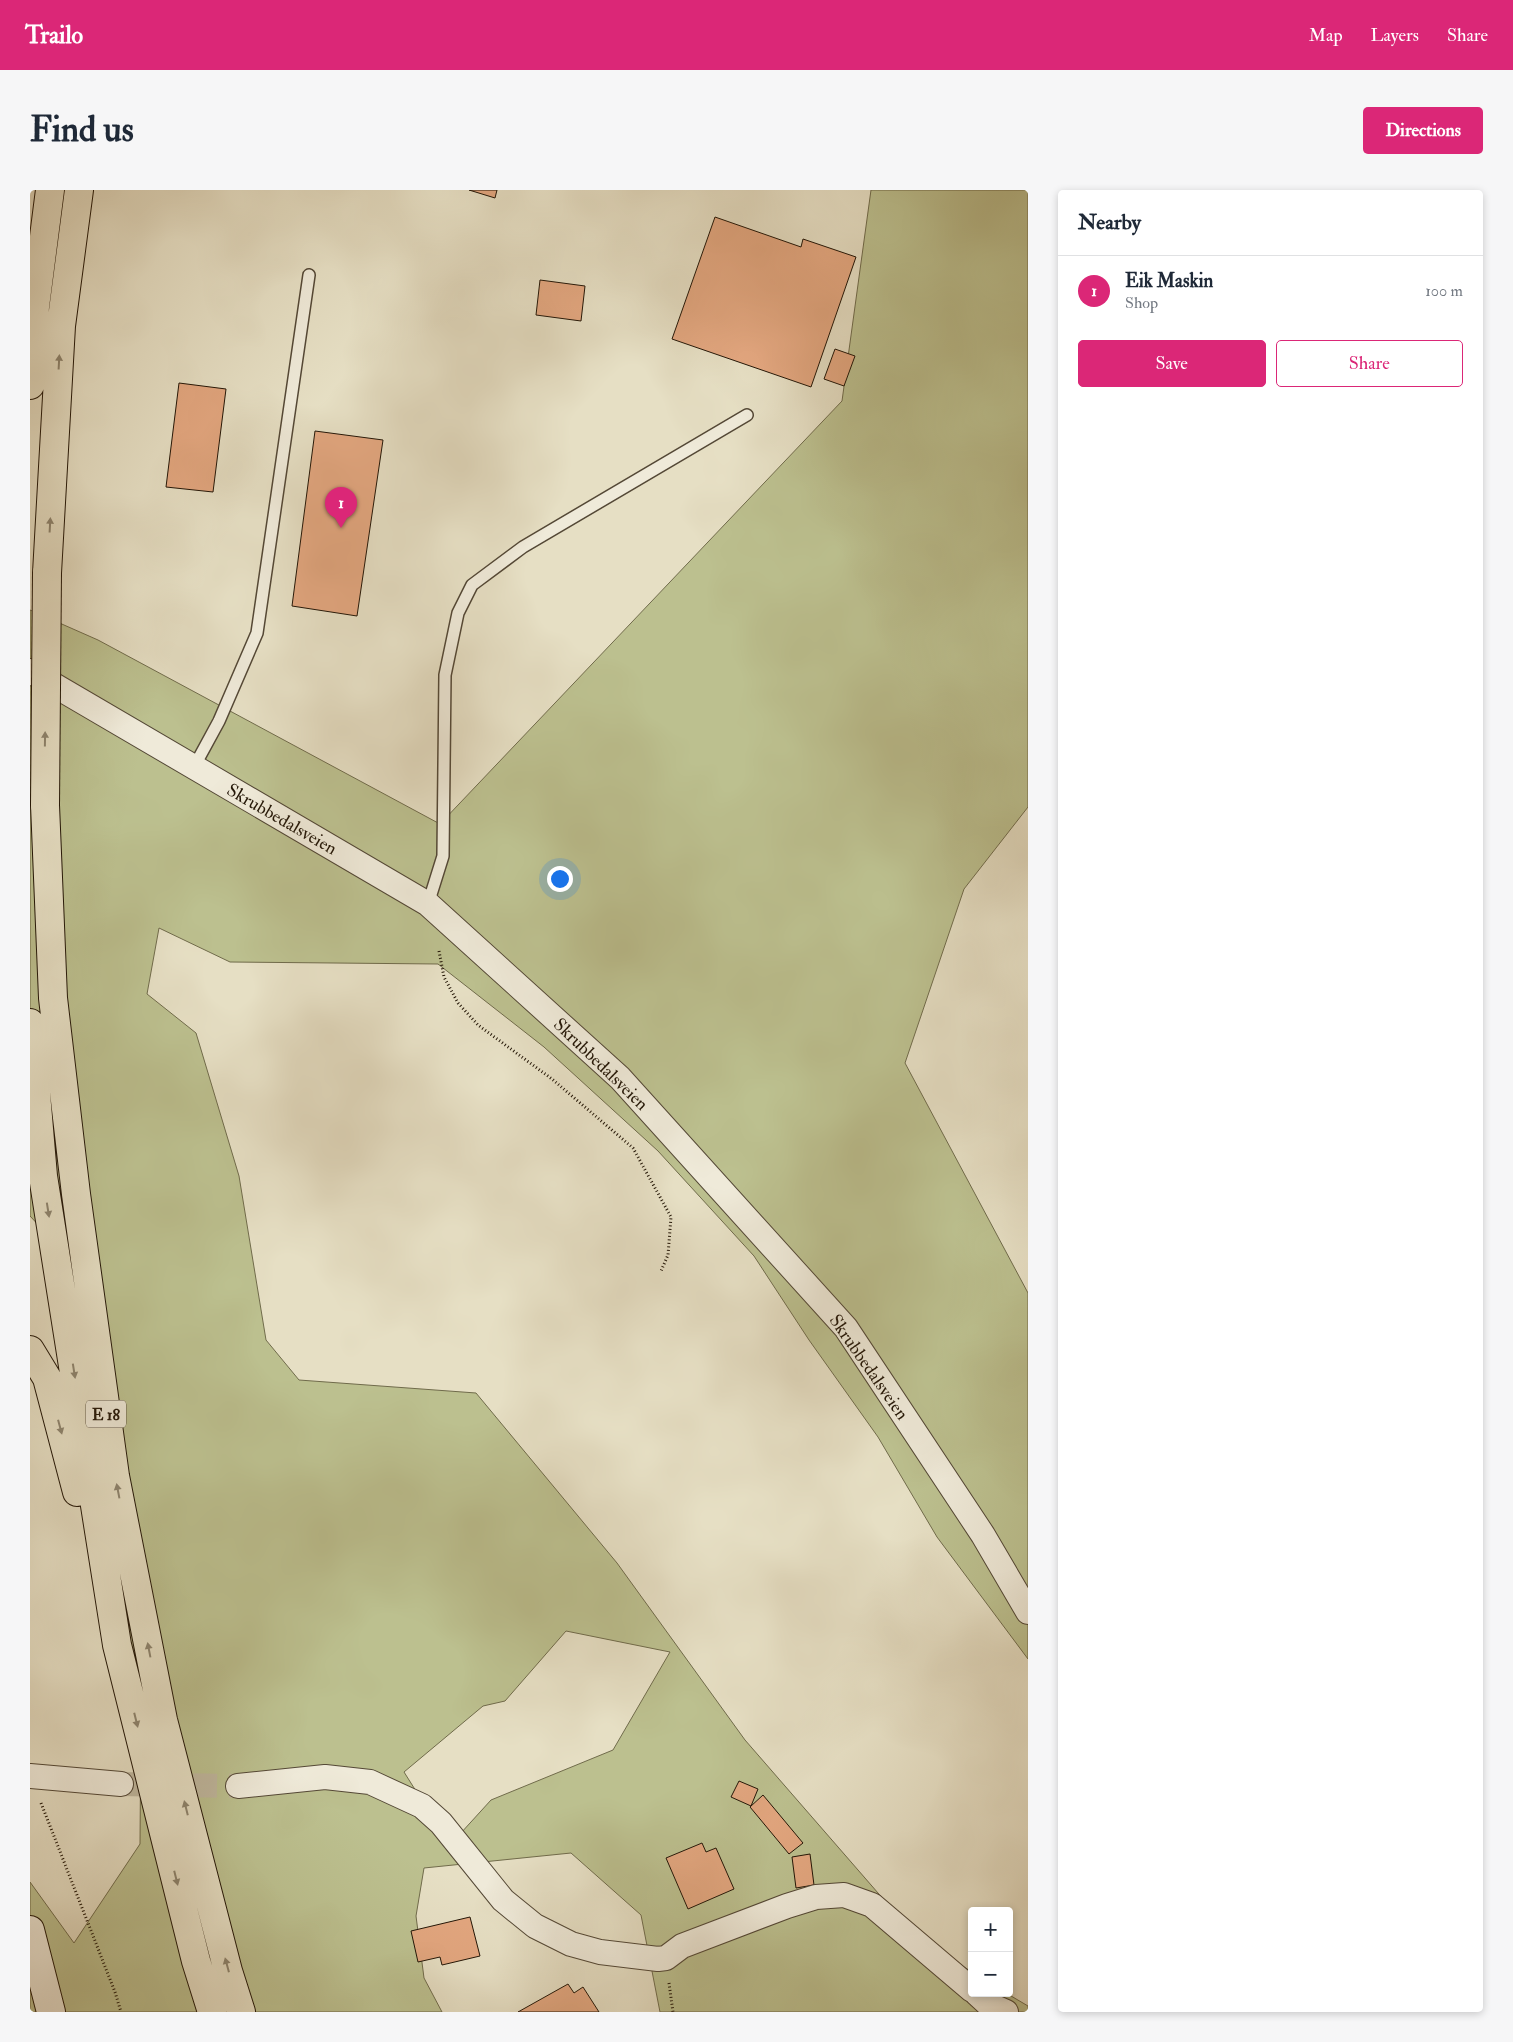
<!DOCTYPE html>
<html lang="en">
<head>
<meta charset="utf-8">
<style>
  :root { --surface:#fff; --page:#f6f6f7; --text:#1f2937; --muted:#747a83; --line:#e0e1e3; --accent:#db2777 }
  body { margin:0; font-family:"IM FELL Double Pica",serif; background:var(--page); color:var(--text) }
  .controls { position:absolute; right:15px; bottom:15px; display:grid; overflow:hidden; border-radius:5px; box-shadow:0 2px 8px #0003 }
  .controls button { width:45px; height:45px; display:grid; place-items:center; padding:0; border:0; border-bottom:1px solid var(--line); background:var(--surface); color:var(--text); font:25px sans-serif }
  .you { position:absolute; left:529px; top:688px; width:18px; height:18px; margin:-12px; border:4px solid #fff; border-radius:50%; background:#1a73e8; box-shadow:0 0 0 8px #1a73e833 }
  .badge { display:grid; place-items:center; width:32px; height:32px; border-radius:50%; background:var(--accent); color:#fff; font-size:16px; font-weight:700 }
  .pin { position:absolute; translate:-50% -41px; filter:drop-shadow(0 1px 2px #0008) }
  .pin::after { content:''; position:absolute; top:26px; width:18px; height:15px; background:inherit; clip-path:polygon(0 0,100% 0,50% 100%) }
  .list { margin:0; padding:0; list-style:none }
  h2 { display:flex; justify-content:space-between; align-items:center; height:65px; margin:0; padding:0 20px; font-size:21px }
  h2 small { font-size:16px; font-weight:400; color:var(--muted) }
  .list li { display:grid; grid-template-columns:32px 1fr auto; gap:15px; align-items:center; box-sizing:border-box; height:70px; padding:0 20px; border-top:1px solid var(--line) }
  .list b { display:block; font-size:19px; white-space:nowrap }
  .list p { margin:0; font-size:16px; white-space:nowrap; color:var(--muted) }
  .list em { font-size:16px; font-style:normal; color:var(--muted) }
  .actions { display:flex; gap:10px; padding:15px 20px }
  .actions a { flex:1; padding:11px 0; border:1px solid var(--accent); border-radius:5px; text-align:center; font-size:18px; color:var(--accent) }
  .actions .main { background:var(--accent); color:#fff }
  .map { position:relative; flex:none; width:998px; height:1822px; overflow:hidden; border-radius:5px }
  header { display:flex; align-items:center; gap:30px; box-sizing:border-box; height:70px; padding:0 25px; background:var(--accent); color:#fff }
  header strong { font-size:24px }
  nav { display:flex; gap:28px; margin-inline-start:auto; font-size:18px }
  .intro { display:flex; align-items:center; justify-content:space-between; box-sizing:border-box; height:120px; padding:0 30px }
  h1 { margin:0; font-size:35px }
  .button { padding:12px 22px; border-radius:5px; background:var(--accent); color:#fff; font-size:18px; font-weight:700 }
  main { display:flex; gap:30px; padding:0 30px }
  aside { flex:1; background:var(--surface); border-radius:5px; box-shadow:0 2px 8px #0003 }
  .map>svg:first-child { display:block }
</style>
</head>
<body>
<header>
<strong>Trailo</strong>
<nav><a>Map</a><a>Layers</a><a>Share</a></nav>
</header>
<div class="intro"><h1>Find us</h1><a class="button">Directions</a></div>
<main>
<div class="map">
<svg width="998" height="1822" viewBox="0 0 998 1822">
  <rect width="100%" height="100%" fill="#e6dfc4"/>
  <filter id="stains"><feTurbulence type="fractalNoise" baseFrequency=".004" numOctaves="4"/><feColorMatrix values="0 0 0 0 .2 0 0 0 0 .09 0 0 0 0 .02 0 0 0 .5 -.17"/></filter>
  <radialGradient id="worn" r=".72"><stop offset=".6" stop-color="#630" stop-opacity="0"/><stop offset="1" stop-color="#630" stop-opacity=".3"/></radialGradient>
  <path fill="#bcc08f" stroke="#706b4b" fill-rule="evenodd" d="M841 0H998V617L934 699 875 873 998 1103V1469L907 1347 848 1247 779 1150 724 1066 628 961 514 857 408 774 200 772 129 738 117 804 166 843 209 986 236 1150 269 1190 446 1203 587 1373 715 1550 888 1749 942 1782V1803H976L998 1816V1822H630L611 1725 541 1663 394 1678 386 1726 394 1788 412 1822H0V1692L44 1753 110 1654 111 1522 14 1041 0 1026V420L68 450 410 634 812 211ZM536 1441 640 1462 583 1560 461 1610 420 1655 374 1582 453 1516 475 1511Z"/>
  <path fill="#e3a780" stroke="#231607" d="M439 0H467L465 8Z
    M685 27 771 57 773 49 826 67 781 197 642 149Z
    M510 90 555 96 551 131 506 125Z
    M805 159 825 166 814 196 794 189Z
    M149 193 196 199 183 302 136 297Z
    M285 241 353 250 327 426 262 416Z
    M709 1591 728 1599 721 1616 701 1607Z
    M733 1605 773 1653 759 1664 720 1617Z
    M672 1653 676 1662 686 1658 704 1699 658 1719 636 1668Z
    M780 1664 784 1695 766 1698 762 1667Z
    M440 1727 450 1766 412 1775 410 1767 388 1772 381 1741Z
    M538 1794 544 1803 553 1797 569 1822H488Z"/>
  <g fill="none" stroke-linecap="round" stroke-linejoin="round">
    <path stroke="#bfb79e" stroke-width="24" stroke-dasharray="24 12" stroke-linecap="butt" d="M91 1594 208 1596"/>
    <g stroke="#544836" stroke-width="14">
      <path id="lane" d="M164 577 189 531 227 443 279 85
        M398 714 413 666 415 485 428 423 442 395 493 357 717 225"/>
    </g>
    <g stroke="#544836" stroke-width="26">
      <path id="street" d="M0 481 398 714 590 888 816 1138 953 1345 998 1422
        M0 1586 91 1594
        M208 1596 295 1587 340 1592 392 1616 411 1633 473 1710 505 1736 541 1754 570 1762 628 1769 636 1768 652 1756 757 1716 786 1707 814 1705 842 1715 942 1800
        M946 1803 958 1814 976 1822"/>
    </g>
    <g stroke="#231607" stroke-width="30">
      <path id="secondary" d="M0 1740 21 1822"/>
    </g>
    <g stroke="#231607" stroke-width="30">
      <path id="highway" d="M0 195 5 117 20 0
        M17 383 31 136 49 0
        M15 615 23 808 46 1004 85 1286 133 1530 198 1781 211 1822
        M0 833 13 986 87 1455 166 1771 182 1822
        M0 1160 17 1188 47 1302"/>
    </g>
    <path stroke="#231607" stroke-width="3" stroke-dasharray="1 2.5" stroke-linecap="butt" d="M409 761 414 787 428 813 448 835 522 889 603 958 641 1027 638 1065 631 1081
      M11 1613 85 1802 91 1822
      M639 1793 643 1822"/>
    <use href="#lane" stroke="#efead9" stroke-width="11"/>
    <use href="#street" stroke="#efead9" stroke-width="24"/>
    <use href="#secondary" stroke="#efead9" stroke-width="28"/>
    <use href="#highway" stroke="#e6dfc4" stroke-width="28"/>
    <g stroke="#231607" stroke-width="30" stroke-linecap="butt">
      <path id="highway-bridge" d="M15 615 17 383"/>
    </g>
    <use href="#highway-bridge" stroke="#e6dfc4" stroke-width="28"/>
  </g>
  <defs><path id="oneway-solid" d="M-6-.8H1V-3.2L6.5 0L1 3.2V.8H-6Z" transform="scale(1.25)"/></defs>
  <g fill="#8e856f">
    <use href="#oneway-solid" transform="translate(29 172) rotate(-87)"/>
    <use href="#oneway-solid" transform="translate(20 335) rotate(-87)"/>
    <use href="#oneway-solid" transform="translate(15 549) rotate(-89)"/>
    <use href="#oneway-solid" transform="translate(18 1020) rotate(81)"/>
    <use href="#oneway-solid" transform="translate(44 1181) rotate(81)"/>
    <use href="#oneway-solid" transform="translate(30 1237) rotate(75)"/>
    <use href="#oneway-solid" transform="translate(88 1301) rotate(-101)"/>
    <use href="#oneway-solid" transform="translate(119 1460) rotate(-101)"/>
    <use href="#oneway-solid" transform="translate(106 1530) rotate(76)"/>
    <use href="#oneway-solid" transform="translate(156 1618) rotate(-104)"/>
    <use href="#oneway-solid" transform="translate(146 1688) rotate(76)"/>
    <use href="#oneway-solid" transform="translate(197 1775) rotate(-105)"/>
  </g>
  <g text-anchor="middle" stroke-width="4" stroke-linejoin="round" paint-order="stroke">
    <rect fill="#efead9" stroke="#605646" stroke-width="1" x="56" y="1210.5" width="40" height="27" rx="4"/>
    <g font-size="16" font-weight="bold" fill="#231607">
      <text x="76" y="1230">E 18</text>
    </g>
    <g font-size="18" fill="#231607" stroke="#efead9">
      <text transform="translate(252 629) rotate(30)" y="6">Skrubbedalsveien</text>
      <text transform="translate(571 874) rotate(44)" y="6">Skrubbedalsveien</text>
      <text transform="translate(839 1177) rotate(55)" y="6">Skrubbedalsveien</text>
    </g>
  </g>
  <rect width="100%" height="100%" filter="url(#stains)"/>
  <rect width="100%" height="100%" fill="url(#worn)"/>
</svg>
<div class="controls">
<button>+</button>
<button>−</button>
</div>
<div class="you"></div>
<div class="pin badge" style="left:311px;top:338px">1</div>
</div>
<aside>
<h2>Nearby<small></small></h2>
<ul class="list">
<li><span class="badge">1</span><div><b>Eik Maskin</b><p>Shop</p></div><em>100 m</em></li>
</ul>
<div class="actions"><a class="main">Save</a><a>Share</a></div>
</aside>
</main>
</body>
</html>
